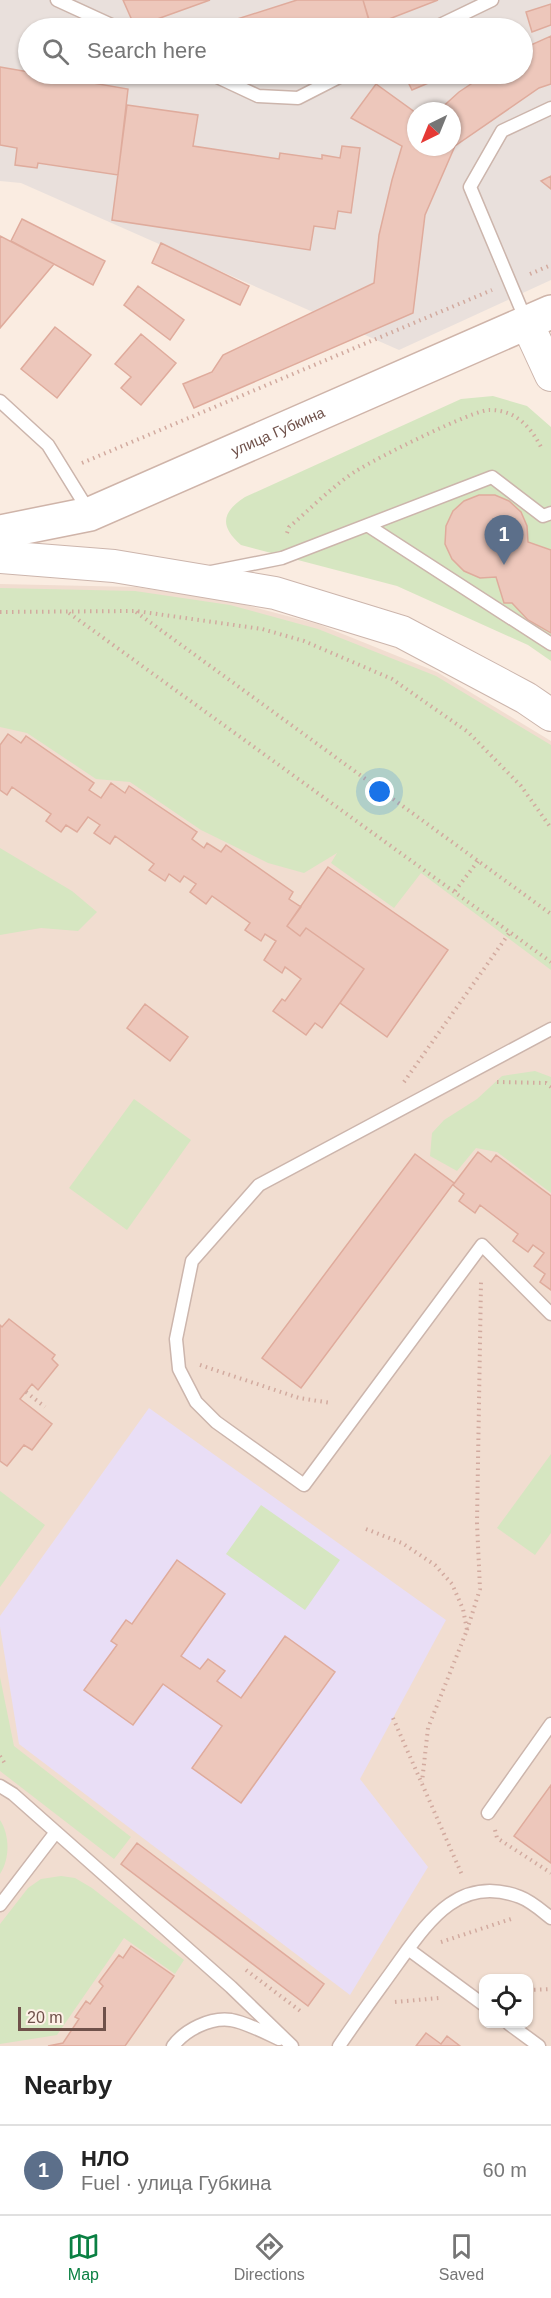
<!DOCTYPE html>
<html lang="en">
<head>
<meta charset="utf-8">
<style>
  :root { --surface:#fff; --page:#f6f6f6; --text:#222; --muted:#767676; --line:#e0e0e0; --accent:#0b8043 }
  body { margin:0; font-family:Arial,sans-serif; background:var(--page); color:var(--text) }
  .controls { position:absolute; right:18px; bottom:18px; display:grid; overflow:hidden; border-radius:12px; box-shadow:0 2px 4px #0004 }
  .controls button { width:54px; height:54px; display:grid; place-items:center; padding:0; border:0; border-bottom:2px solid var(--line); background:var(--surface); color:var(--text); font:30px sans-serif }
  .compass { position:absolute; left:407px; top:102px; width:54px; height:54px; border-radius:50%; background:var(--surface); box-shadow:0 2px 4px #0004; rotate:223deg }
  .scale { position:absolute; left:18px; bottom:15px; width:88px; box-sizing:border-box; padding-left:6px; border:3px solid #6f514a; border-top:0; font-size:16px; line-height:21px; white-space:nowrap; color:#6f514a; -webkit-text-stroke:4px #fef1e7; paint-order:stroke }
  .you { position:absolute; left:380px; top:792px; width:21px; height:21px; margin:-15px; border:4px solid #fff; border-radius:50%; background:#1a73e8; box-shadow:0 0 0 9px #1a73e833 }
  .badge { display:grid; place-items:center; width:39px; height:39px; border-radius:50%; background:var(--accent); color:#fff; font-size:20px; font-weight:700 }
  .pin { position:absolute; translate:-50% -50px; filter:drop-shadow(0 2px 3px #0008) }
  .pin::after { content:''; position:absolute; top:32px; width:21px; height:18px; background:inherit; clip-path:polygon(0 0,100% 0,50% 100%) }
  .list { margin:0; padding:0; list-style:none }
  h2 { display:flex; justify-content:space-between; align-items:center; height:78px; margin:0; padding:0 24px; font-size:26px }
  h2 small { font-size:20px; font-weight:400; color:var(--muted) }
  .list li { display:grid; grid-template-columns:39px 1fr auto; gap:18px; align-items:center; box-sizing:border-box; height:90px; padding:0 24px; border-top:2px solid var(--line) }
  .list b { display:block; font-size:22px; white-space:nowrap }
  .list p { margin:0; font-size:20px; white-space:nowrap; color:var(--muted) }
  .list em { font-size:20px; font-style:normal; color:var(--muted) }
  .icon { flex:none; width:33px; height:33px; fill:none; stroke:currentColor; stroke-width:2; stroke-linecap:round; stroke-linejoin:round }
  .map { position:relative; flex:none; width:551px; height:2046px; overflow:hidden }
  .search { position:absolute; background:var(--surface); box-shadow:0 2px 4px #0004; left:18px; right:18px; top:18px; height:66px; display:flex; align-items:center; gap:15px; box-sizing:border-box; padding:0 21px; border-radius:33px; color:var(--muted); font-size:22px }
  .sheet { height:168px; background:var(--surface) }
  nav { display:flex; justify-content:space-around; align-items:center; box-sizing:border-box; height:84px; border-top:2px solid var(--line); background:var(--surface); font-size:16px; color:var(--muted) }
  nav a { display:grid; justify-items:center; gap:3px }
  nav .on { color:var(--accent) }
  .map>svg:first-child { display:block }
</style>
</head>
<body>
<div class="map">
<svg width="551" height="2046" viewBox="0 0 551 2046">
  <rect width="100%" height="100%" fill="#faece1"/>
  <path fill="#f1ddd0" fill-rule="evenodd" d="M0 584 136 587 234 602 318 624 437 672 551 741V2046H0ZM484 1978H528V2024H484Z"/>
  <path fill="#e9e0dc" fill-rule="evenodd" d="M0 0H551V280L399 350 21 183 0 181ZM28 28H522V74H28ZM416 111H452V147H416Z"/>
  <path fill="#e9def6" d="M149 1408 446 1620 360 1779 428 1867 350 1995 19 1744 0 1627V1616Z"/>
  <path fill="#d6e6c1" d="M493 396 527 406 551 427V661L528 645 397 586 241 545C219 526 222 512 245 497L461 399Z
    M0 588 135 591 230 605 318 629 436 676 551 745V970L421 873 394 908 331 863 337 853 304 873 268 863 201 830 130 782 96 779 27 733 0 727Z
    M0 848 72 891 97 912 78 931 41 928 0 935Z
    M535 1071 551 1077V1193L497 1152 476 1148 457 1171 430 1156 432 1133 444 1120 477 1099 502 1076Z
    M134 1099 191 1140 127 1230 69 1188Z
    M551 1454V1533L535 1555 497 1528Z
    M0 1491 45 1525 0 1587Z
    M261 1505 340 1560 305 1610 226 1554Z
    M0 1677 14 1746 131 1837 114 1859 0 1771Z
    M0 1820C10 1835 10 1859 0 1874Z
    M61 1876 75 1878 92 1888 184 1960 175 1974 124 1938 57 2035 0 2044V1924L28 1888 41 1879Z"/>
  <path fill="#edc7bb" stroke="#dfab9c" stroke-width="1.5" d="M123 0H210L135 27Z
    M297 0H363L371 28H209Z
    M363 0H438L371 26Z
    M551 4V25L532 32 526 12Z
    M551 36V84L539 88 455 146 425 215 413 313 194 408 183 384 212 372 223 355 374 283 379 235 392 180 402 146 351 118 376 84 416 113V147H452V111H438L459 92 486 74H522V49Z
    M0 67 128 89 118 175 38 163 37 168 15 165 17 148 0 145Z
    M246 74H266L249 80Z
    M404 74H438L440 78 412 90Z
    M127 105 198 115 193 146 279 159 280 153 322 159V155L340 158 342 146 360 148 351 213 338 211 335 229 314 226 310 250 112 220Z
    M551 176V189L541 181Z
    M22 219 105 261 93 285 11 241Z
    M0 236 54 264 0 328Z
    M161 243 249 286 240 305 152 263Z
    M138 286 184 320 170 340 124 305Z
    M55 327 91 355 57 398 21 369Z
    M141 334 176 363 141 405 121 388 131 377 115 364Z
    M479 495H495L509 501 521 512 527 526 528 542 551 550V633L528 620 512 603H504L496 577 480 578 464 571 452 559 445 544 446 526 453 511 464 501Z
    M8 734 21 743 26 736 94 783 89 790 101 798 111 783 125 793 129 786 197 832 192 839 204 848 207 843 221 852 226 845 293 892 289 899 301 907 287 926 300 936 306 928 364 969 322 1028 315 1023 306 1035 273 1011 282 999 285 1001 301 979 285 967 282 973 264 960 276 941 265 934 261 941 245 930 250 923 212 896 206 904 190 892 196 884 184 876 180 882 169 874 165 881 149 870 154 864 115 836 110 844 94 833 100 825 88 817 77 832 66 825 61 832 46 821 51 814 12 787 7 795 0 790V745Z
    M328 867 448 950 387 1037 340 1003 364 969 306 928 300 936 287 926Z
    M145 1004 188 1037 170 1061 127 1028Z
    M478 1152 491 1162 496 1155 551 1196V1290L540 1282 545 1274 534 1266 544 1253 533 1245 528 1252 513 1241 518 1234 480 1205 475 1213 459 1201 464 1194 453 1185Z
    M415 1154 454 1183 301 1388 262 1358Z
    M9 1319 55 1355 52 1359 58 1365 38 1390 32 1384 20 1399 52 1424 32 1450 24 1445 7 1466 0 1461V1325L2 1327Z
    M177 1560 225 1594 181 1656 200 1669 208 1659 225 1671 217 1681 241 1698 285 1636 335 1672 241 1803 192 1768 222 1726 163 1684 133 1725 84 1690 117 1645 111 1641 126 1620 132 1624Z
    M551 1785V1863L514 1836Z
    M137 1843 324 1984 308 2006 121 1864Z
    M131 1946 174 1976 125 2046H48L63 2043 79 2019 75 2017 86 2001 90 2004 103 1986 99 1982 119 1955 123 1958Z
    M426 2033 441 2044 447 2036 460 2046H416Z"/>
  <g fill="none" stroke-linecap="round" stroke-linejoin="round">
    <g stroke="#ccb5ac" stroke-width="15">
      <path id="service" d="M57 0 118 28
        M434 28 492 0
        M211 74 258 96 298 98 345 74
        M527 323 470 187 502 131 551 108
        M0 401 48 445 90 513
        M367 525 551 644
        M211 572 282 558 492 477 543 516 551 513
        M551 1029 259 1185 192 1261 176 1339 179 1369 196 1402 216 1422 304 1485 482 1245 551 1314
        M0 1786 13 1794 231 1987 292 2046
        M488 1813 551 1724
        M0 1905 56 1832
        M408 1949 484 2005
        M509 2024 539 2046
        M173 2046C185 2030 210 2017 231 2020 247 2023 264 2032 279 2039
        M339 2046C358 2018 378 1991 398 1963 429 1920 460 1874 520 1897 531 1901 542 1911 551 1918"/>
    </g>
    <g stroke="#ccb5ac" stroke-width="34">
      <path id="tertiary" d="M527 323 551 375
        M0 557 114 566 275 593 402 632 526 698 551 715"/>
    </g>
    <g stroke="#cfb4a9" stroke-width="36">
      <g id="secondary">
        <path id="s1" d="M0 532 90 514 551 312"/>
      </g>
    </g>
    <path stroke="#d2aa9f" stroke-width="4" stroke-dasharray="1.5 4.5" stroke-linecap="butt" d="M530 274 551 265
      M82 463 492 290
      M287 533 289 527C308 511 335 484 356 471 375 459 474 409 490 410 516 410 531 427 542 449
      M0 612 136 611 262 629 304 641 392 679 468 732 521 786 551 828
      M136 612 551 914
      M69 613 551 962
      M455 891 478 861
      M404 1082 510 932
      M497 1082 546 1083 551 1087
      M200 1365 299 1398 331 1403
      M26 1392 45 1407
      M366 1529 402 1543 435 1565 452 1584 463 1609 467 1630 428 1728 422 1782
      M467 1630 480 1589 477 1523 481 1282
      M393 1718 463 1877
      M0 1756 6 1765
      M495 1830 497 1838 551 1873
      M441 1942 514 1918
      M246 1970 303 2013
      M528 1990 551 1989
      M395 2002 439 1998"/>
    <use href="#service" stroke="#fff" stroke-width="12"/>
    <use href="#tertiary" stroke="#fff" stroke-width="32"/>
    <use href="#secondary" stroke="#fff" stroke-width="33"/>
  </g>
  <g text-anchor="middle" stroke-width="4.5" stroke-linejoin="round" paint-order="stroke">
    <g font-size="15" fill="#6f514a" stroke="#fef1e7">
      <text dy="5" stroke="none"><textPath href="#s1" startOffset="297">улица Губкина</textPath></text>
    </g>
  </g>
</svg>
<div class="controls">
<button><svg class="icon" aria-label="locate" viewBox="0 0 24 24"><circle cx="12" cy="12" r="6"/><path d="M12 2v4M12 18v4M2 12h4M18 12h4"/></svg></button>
</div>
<svg class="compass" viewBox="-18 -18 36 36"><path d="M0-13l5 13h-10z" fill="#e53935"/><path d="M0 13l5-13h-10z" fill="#767676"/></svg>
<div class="scale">20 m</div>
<div class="you"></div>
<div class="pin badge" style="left:504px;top:565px;background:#5c6f8a">1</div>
<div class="search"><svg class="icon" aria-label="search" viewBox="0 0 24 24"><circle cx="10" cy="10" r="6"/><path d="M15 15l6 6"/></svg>Search here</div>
</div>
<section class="sheet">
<h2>Nearby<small></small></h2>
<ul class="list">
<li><span class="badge" style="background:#5c6f8a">1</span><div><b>НЛО</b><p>Fuel · улица Губкина</p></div><em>60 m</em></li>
</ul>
</section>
<nav>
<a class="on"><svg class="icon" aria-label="map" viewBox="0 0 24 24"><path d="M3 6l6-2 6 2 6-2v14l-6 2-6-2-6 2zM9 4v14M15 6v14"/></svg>Map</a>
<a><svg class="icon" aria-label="directions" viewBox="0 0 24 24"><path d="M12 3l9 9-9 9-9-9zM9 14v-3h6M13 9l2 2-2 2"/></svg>Directions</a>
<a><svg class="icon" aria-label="saved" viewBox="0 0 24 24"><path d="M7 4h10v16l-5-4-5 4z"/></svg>Saved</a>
</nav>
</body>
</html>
